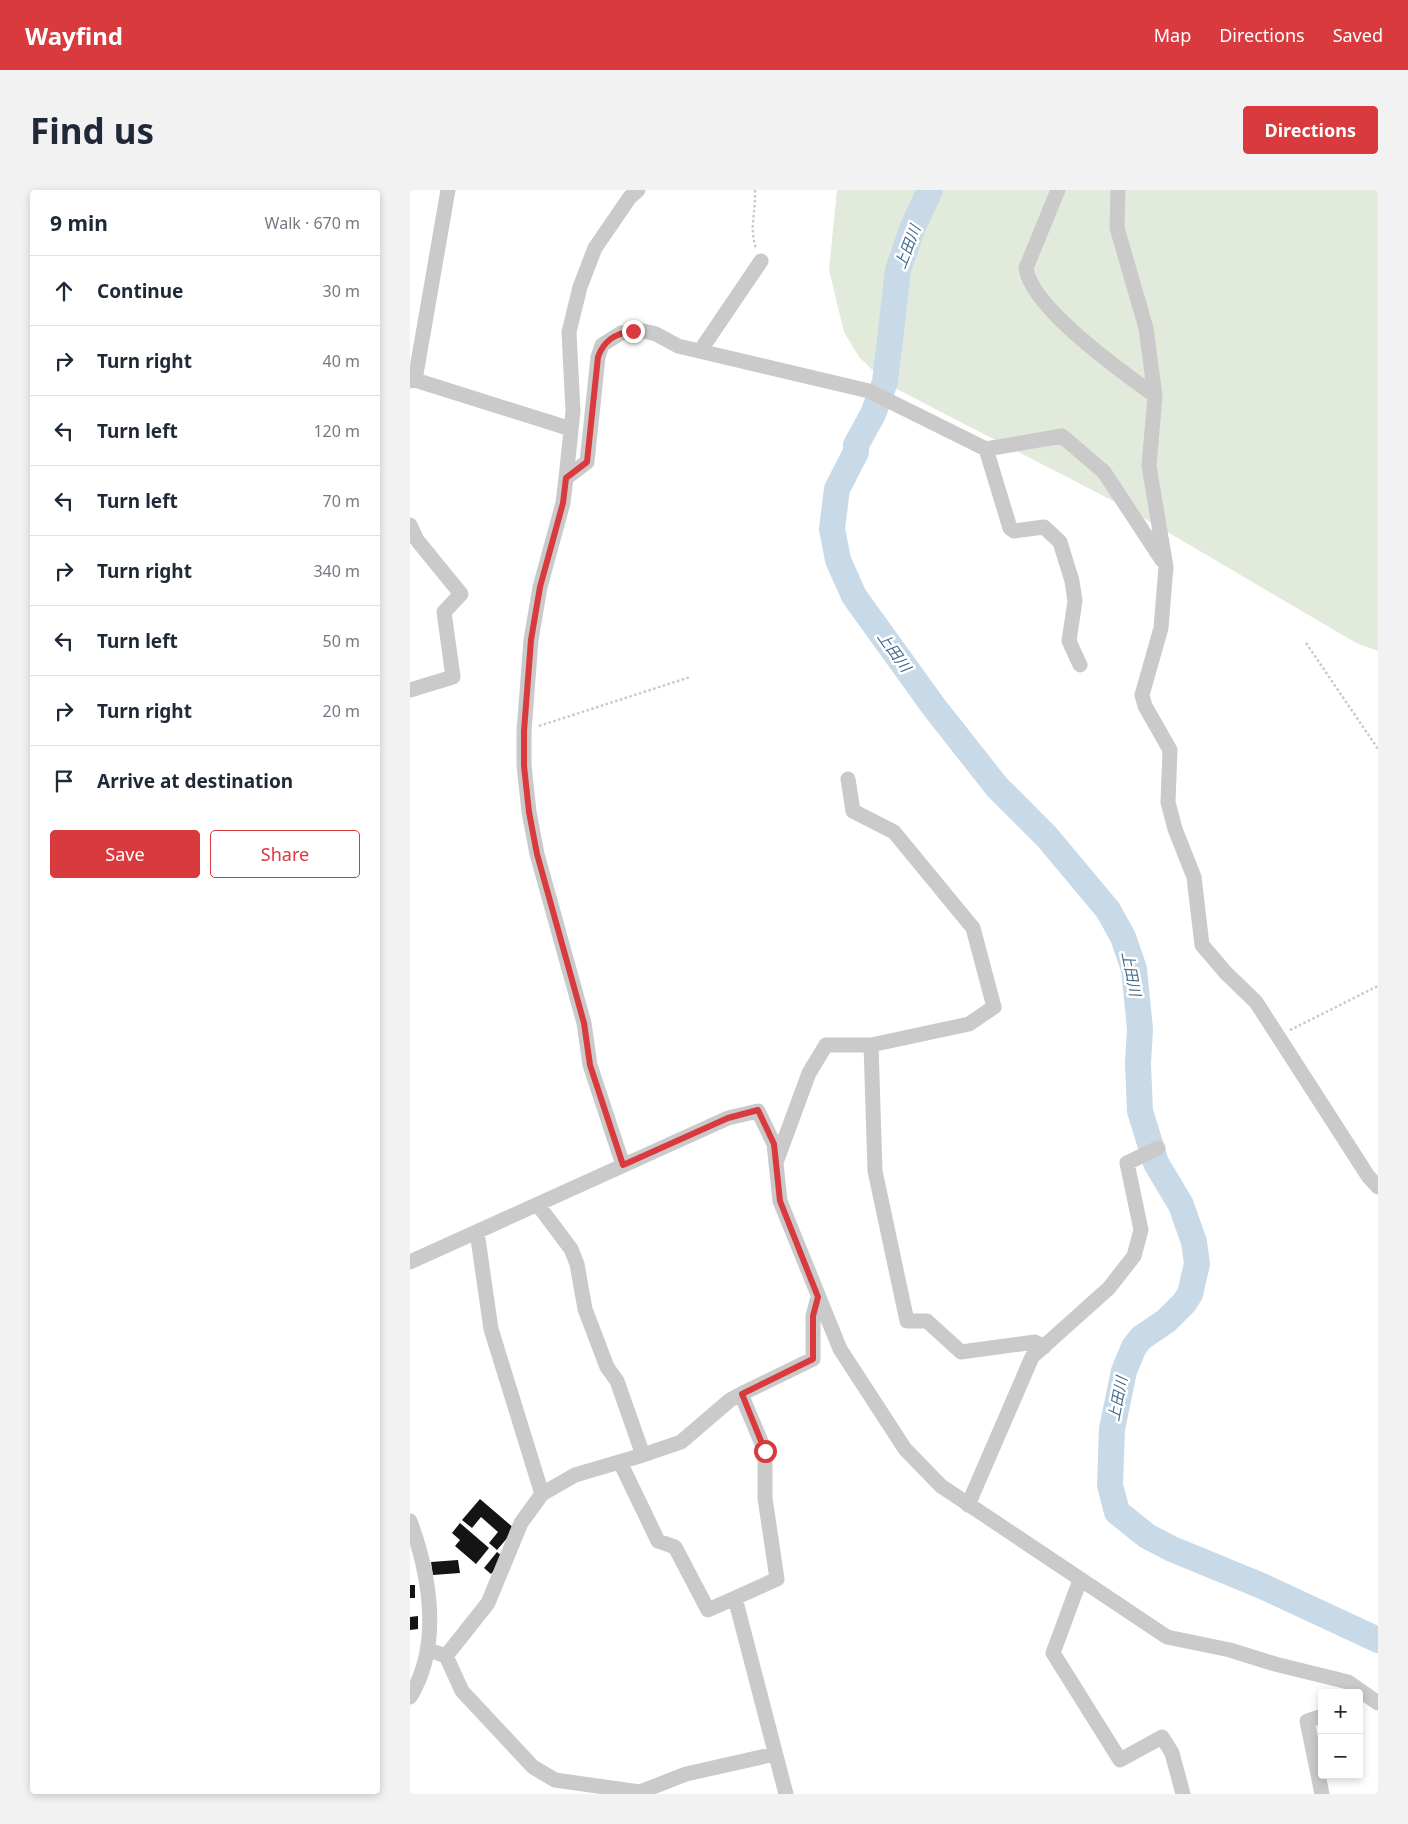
<!DOCTYPE html>
<html lang="en">
<head>
<meta charset="utf-8">
<style>
  :root { --surface:#fff; --page:#f2f2f3; --text:#1f2937; --muted:#747a83; --line:#e0e1e3; --accent:#d83a3d }
  body { margin:0; font-family:"Noto Sans","Noto Sans JP",sans-serif; background:var(--page); color:var(--text) }
  .controls { position:absolute; right:15px; bottom:15px; display:grid; overflow:hidden; border-radius:5px; box-shadow:0 2px 8px #0003 }
  .controls button { width:45px; height:45px; display:grid; place-items:center; padding:0; border:0; border-bottom:1px solid var(--line); background:var(--surface); color:var(--text); font:25px sans-serif }
  .stop { position:absolute; width:15px; height:15px; margin:-11px; border:4px solid #d83a3d; border-radius:50%; background:#fff }
  .stop.end { background:#d83a3d; border-color:#fff; box-shadow:0 1px 5px #0008 }
  .list { margin:0; padding:0; list-style:none }
  h2 { display:flex; justify-content:space-between; align-items:center; height:65px; margin:0; padding:0 20px; font-size:21px }
  h2 small { font-size:16px; font-weight:400; color:var(--muted) }
  .list li { display:grid; grid-template-columns:32px 1fr auto; gap:15px; align-items:center; box-sizing:border-box; height:70px; padding:0 20px; border-top:1px solid var(--line) }
  .list b { display:block; font-size:19px; white-space:nowrap }
  .list em { font-size:16px; font-style:normal; color:var(--muted) }
  .actions { display:flex; gap:10px; padding:15px 20px }
  .actions a { flex:1; padding:11px 0; border:1px solid var(--accent); border-radius:5px; text-align:center; font-size:18px; color:var(--accent) }
  .actions .main { background:var(--accent); color:#fff }
  .icon { flex:none; width:28px; height:28px; fill:none; stroke:currentColor; stroke-width:2; stroke-linecap:round; stroke-linejoin:round }
  .map { position:relative; flex:none; width:968px; height:1604px; overflow:hidden; border-radius:5px }
  header { display:flex; align-items:center; gap:30px; box-sizing:border-box; height:70px; padding:0 25px; background:var(--accent); color:#fff }
  header strong { font-size:24px }
  nav { display:flex; gap:28px; margin-inline-start:auto; font-size:18px }
  .intro { display:flex; align-items:center; justify-content:space-between; box-sizing:border-box; height:120px; padding:0 30px }
  h1 { margin:0; font-size:35px }
  .button { padding:12px 22px; border-radius:5px; background:var(--accent); color:#fff; font-size:18px; font-weight:700 }
  main { display:flex; gap:30px; padding:0 30px }
  aside { flex:1; background:var(--surface); border-radius:5px; box-shadow:0 2px 8px #0003 }
  .map>svg:first-child { display:block }
</style>
</head>
<body>
<header>
<strong>Wayfind</strong>
<nav><a>Map</a><a>Directions</a><a>Saved</a></nav>
</header>
<div class="intro"><h1>Find us</h1><a class="button">Directions</a></div>
<main>
<aside>
<h2>9 min<small>Walk · 670 m</small></h2>
<ul class="list">
<li><svg class="icon" aria-label="ahead" viewBox="0 0 24 24"><path d="M12 20V5M6 11l6-6 6 6"/></svg><div><b>Continue</b></div><em>30 m</em></li>
<li><svg class="icon" aria-label="right" viewBox="0 0 24 24"><path d="M7 20v-9h11M14 6l5 5-5 5"/></svg><div><b>Turn right</b></div><em>40 m</em></li>
<li><svg class="icon" aria-label="left" viewBox="0 0 24 24"><path d="M17 20v-9H6M10 6l-5 5 5 5"/></svg><div><b>Turn left</b></div><em>120 m</em></li>
<li><svg class="icon" aria-label="left" viewBox="0 0 24 24"><path d="M17 20v-9H6M10 6l-5 5 5 5"/></svg><div><b>Turn left</b></div><em>70 m</em></li>
<li><svg class="icon" aria-label="right" viewBox="0 0 24 24"><path d="M7 20v-9h11M14 6l5 5-5 5"/></svg><div><b>Turn right</b></div><em>340 m</em></li>
<li><svg class="icon" aria-label="left" viewBox="0 0 24 24"><path d="M17 20v-9H6M10 6l-5 5 5 5"/></svg><div><b>Turn left</b></div><em>50 m</em></li>
<li><svg class="icon" aria-label="right" viewBox="0 0 24 24"><path d="M7 20v-9h11M14 6l5 5-5 5"/></svg><div><b>Turn right</b></div><em>20 m</em></li>
<li><svg class="icon" aria-label="arrive" viewBox="0 0 24 24"><path d="M6 21V4h12l-3 4 3 4H6"/></svg><div><b>Arrive at destination</b></div></li>
</ul>
<div class="actions"><a class="main">Save</a><a>Share</a></div>
</aside>
<div class="map">
<svg width="968" height="1604" viewBox="0 0 968 1604">
  <rect width="100%" height="100%" fill="#fff"/>
  <path fill="#e2eadb" d="M427 0H968V461L946 453 715 317 477 194 449 167 434 142 419 80Z"/>
  <g fill="none" stroke-linecap="round" stroke-linejoin="round">
    <path stroke="#c8dae8" stroke-width="26" d="M520 0 502 39 488 80 475 192 463 224 446 255V262L427 299 422 339 428 370 444 406 524 517 587 597 637 647 698 720 713 747 724 779 730 839 728 874 730 921 746 973 771 1015 784 1052 787 1074 780 1104 774 1113 756 1131 731 1148 724 1157 714 1181 702 1239 700 1295 707 1322 737 1346 762 1359 852 1396 968 1450"/>
  </g>
  <path fill="#141414" d="M70 1309 105 1339 87 1360 79 1353 88 1342 71 1327 62 1338 52 1330Z
    M50 1333 79 1358 66 1374 45 1356 50 1350 42 1343Z
    M87 1362 95 1368 81 1384 74 1378Z
    M48 1370 50 1383 23 1385 21 1372Z
    M0 1395H5V1408H0Z
    M8 1426V1439L0 1440V1427Z"/>
  <g fill="none" stroke-linecap="round" stroke-linejoin="round">
    <path stroke="#cacaca" stroke-width="2.5" stroke-dasharray="2.5 2.5" stroke-linecap="butt" d="M345 0C346 20 339 39 346 58
      M896 453 968 559
      M129 536 280 487
      M880 840 968 796"/>
    <path stroke="#cacaca" stroke-width="15" d="M648 0 616 78C621 118 713 182 745 206
      M708 0 707 38 736 138 745 206 739 276 756 377 751 438 732 505 735 516 760 560 758 612 765 639 784 687 792 755 816 783 846 812 958 986 968 997
      M290 161 351 71
      M5 190 38 0
      M0 191 5 190 161 239
      M576 259 600 338 604 341 634 337 650 352 662 391 665 411 659 451 670 475
      M156 288 177 272 188 167 192 155 211 143 234 141 246 144 268 156 459 201 576 259 652 246 694 282 752 370
      M0 335 7 350 51 404 34 422 43 487 0 500
      M438 589 443 621 484 642 563 738 584 817 559 834 461 855 465 981 497 1131H517L551 1162 625 1152 634 1157
      M367 970 399 883 416 855H461
      M213 975 180 875 174 833 127 664 119 622 114 575V541L121 450 130 397 153 313 156 288 163 221 159 142 170 97 185 58 220 7 228 0
      M67 1042 81 1139 132 1304
      M0 1072 318 928 348 921 364 954 370 1011 430 1159 495 1259 531 1296 757 1447 820 1460 865 1474 938 1492 968 1513
      M233 1265 271 1252 320 1210 331 1204
      M210 1272 248 1351 265 1357 298 1420 325 1408 376 1604
      M558 1315 622 1167 699 1098 724 1066 731 1040 717 973 748 958
      M0 1331C20 1385 32 1455 0 1507
      M670 1390 643 1463 710 1570 752 1547 762 1563 773 1604
      M325 1408 367 1389 355 1308V1261L331 1204 403 1169V1126L408 1107
      M19 1460 36 1466 52 1501 123 1577 145 1590 230 1602V1604
      M36 1466 78 1413 111 1333 132 1304 165 1285 233 1265 207 1191 197 1177 175 1119 167 1074 161 1059 128 1015
      M912 1526 897 1531 912 1604
      M230 1602 276 1584 365 1564"/>
  </g>
  <g fill="none" stroke-linecap="round" stroke-linejoin="round">
    <path stroke="#d83a3d" stroke-width="6" d="M223 141C206 143 194 150 188 167L177 272 156 288 153 313 130 397 121 450 114 541V576L119 622 127 664 174 833 180 875 213 975 318 928 348 920 364 954 370 1011 408 1107 403 1126V1169L332 1204 355 1261"/>
  </g>
  <g text-anchor="middle" stroke-width="5" stroke-linejoin="round" paint-order="stroke">
    <g font-size="15" font-style="italic" fill="#416989" stroke="#fff">
      <text transform="translate(498 57) rotate(-69)" y="5">上田川</text>
      <text transform="translate(484 462) rotate(54)" y="5">上田川</text>
      <text transform="translate(721 784) rotate(79)" y="5">上田川</text>
      <text transform="translate(708 1209) rotate(-79)" y="5">上田川</text>
    </g>
  </g>
</svg>
<div class="controls">
<button>+</button>
<button>−</button>
</div>
<div class="stop" style="left:355px;top:1261px"></div>
<div class="stop end" style="left:223px;top:141px"></div>
</div>
</main>
</body>
</html>
